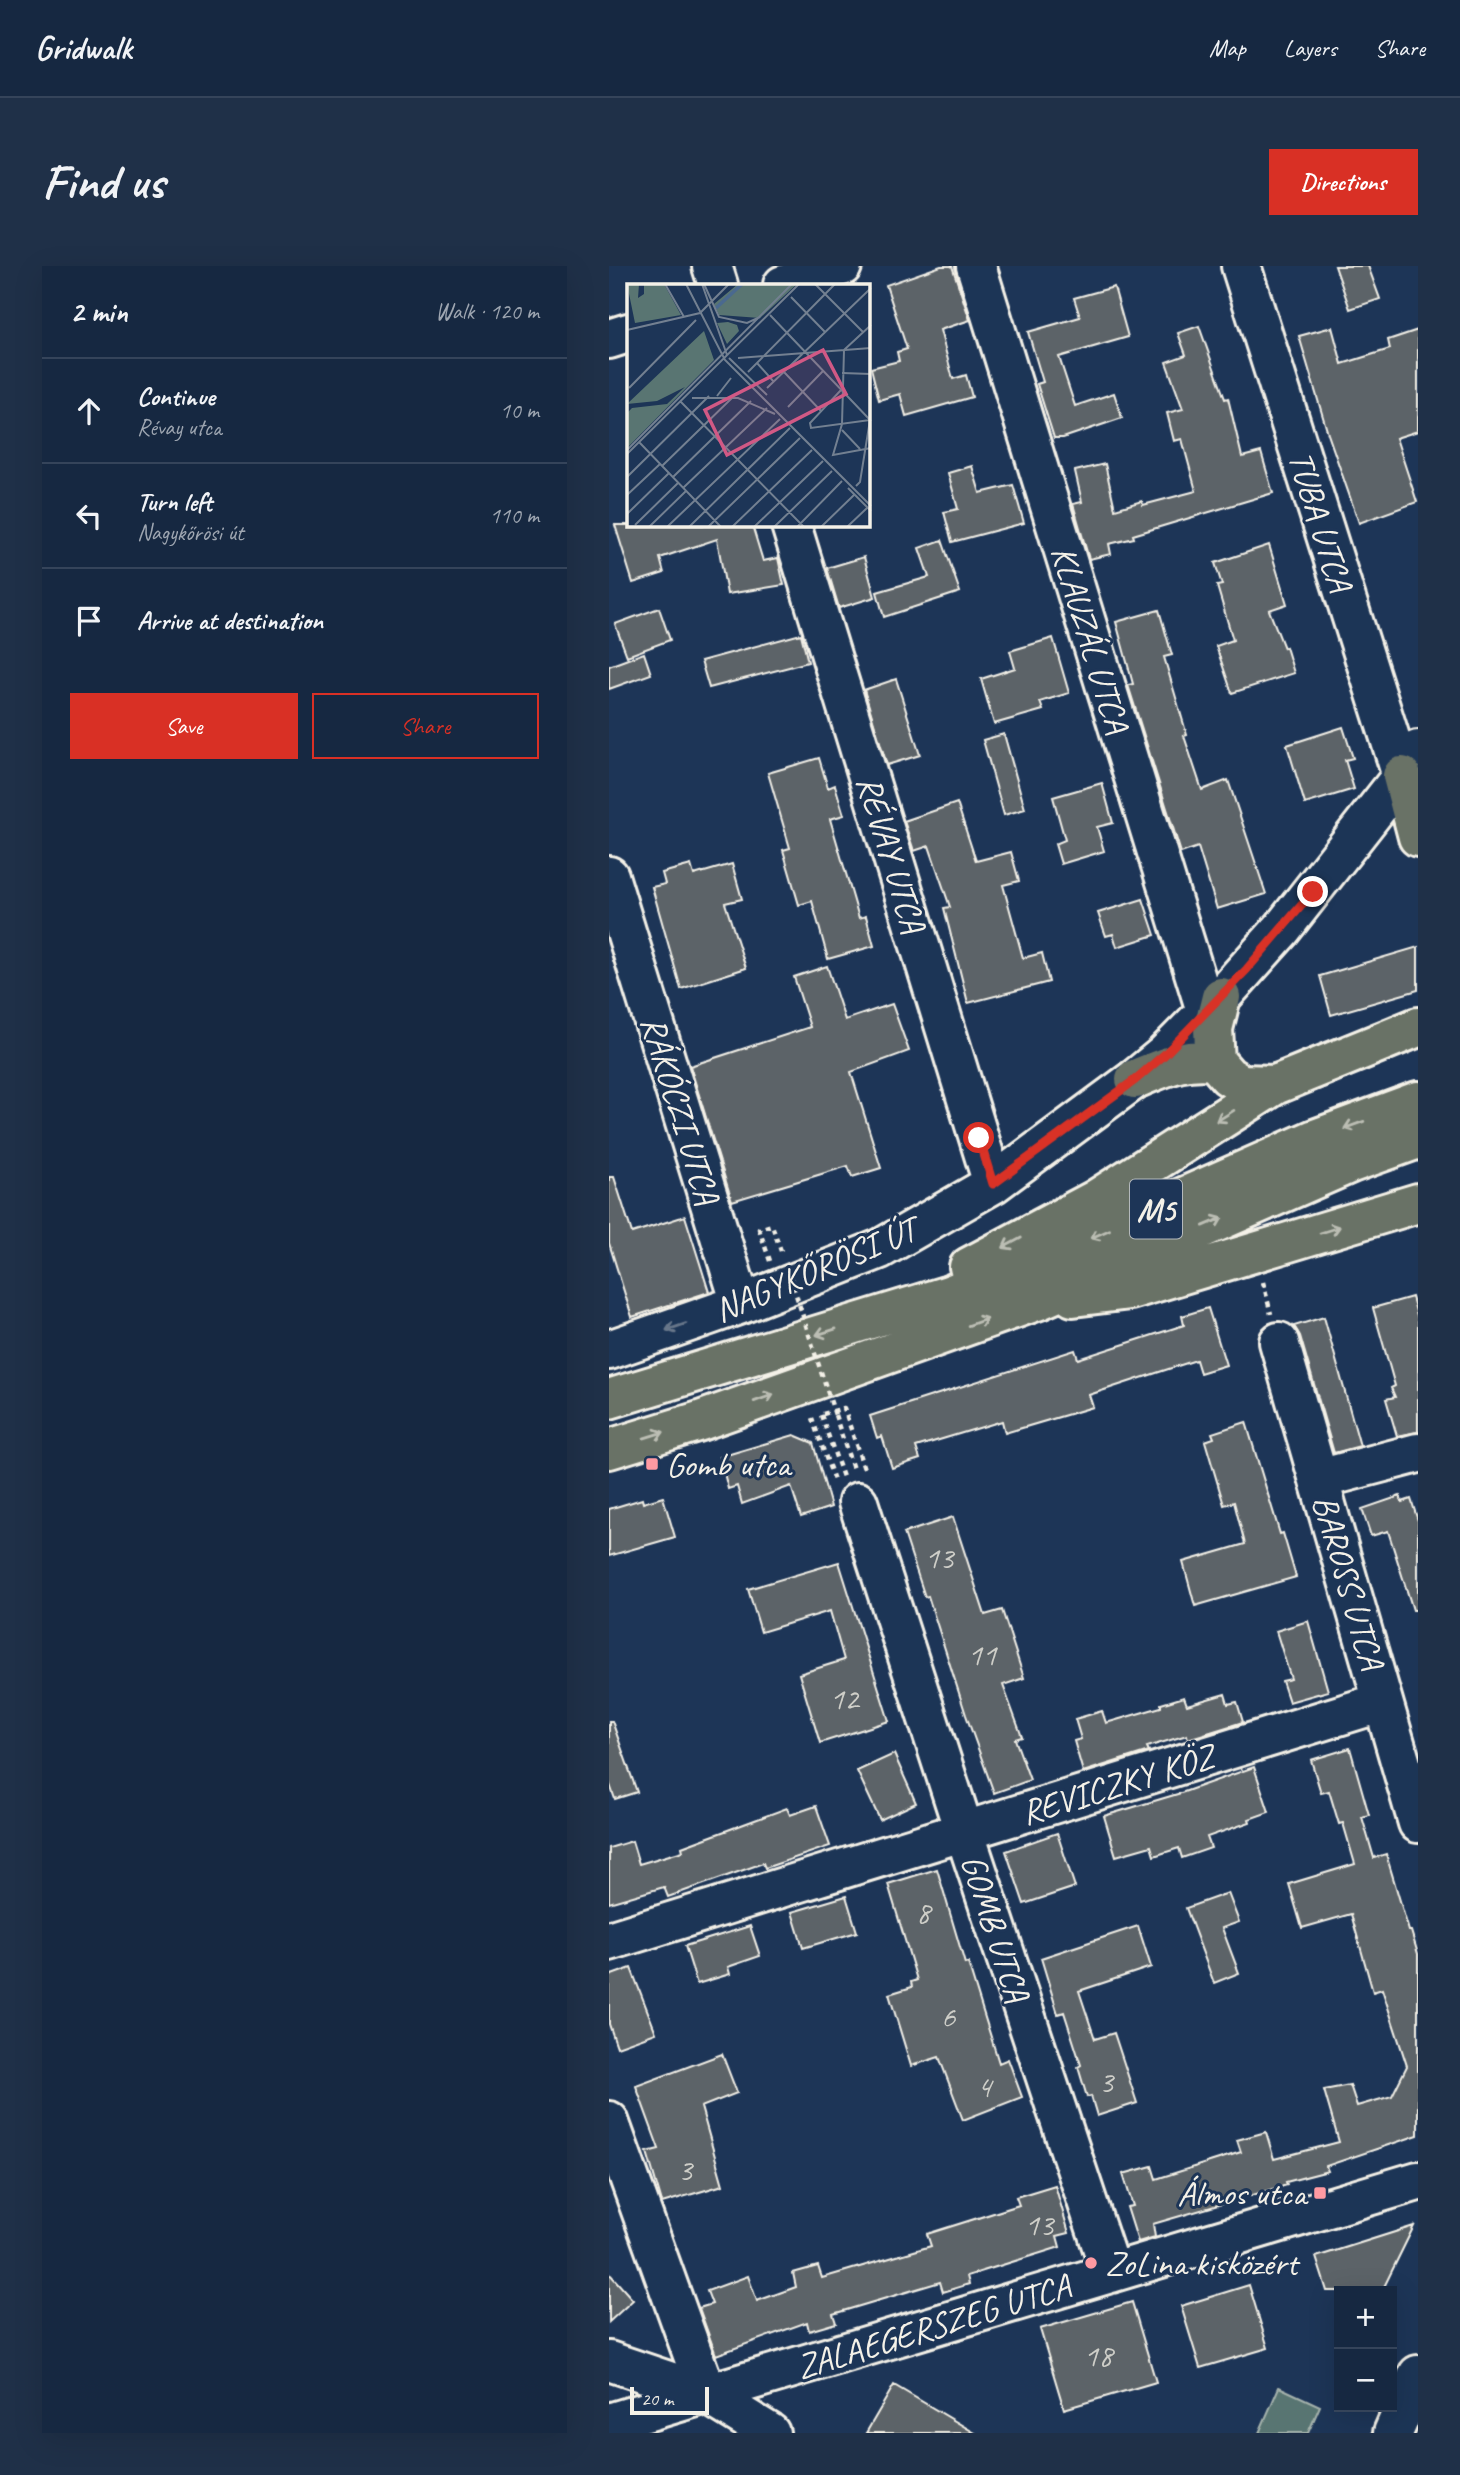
<!DOCTYPE html>
<html lang="en">
<head>
<meta charset="utf-8">
<style>
  :root { --surface:#162841; --page:#1f3048; --text:#f1f3f6; --muted:#9ea6b1; --line:#35445a; --accent:#d93025 }
  body { margin:0; font-family:Caveat,sans-serif; background:var(--page); color:var(--text) }
  .controls { position:absolute; right:21px; bottom:21px; display:grid; overflow:hidden; border-radius:0px; box-shadow:0 7px 28px #0002 }
  .controls button { width:63px; height:63px; display:grid; place-items:center; padding:0; border:0; border-bottom:2px solid var(--line); background:var(--surface); color:var(--text); font:35px sans-serif }
  .scale { position:absolute; left:21px; bottom:18px; width:79px; box-sizing:border-box; padding-left:7px; border:4px solid #f4f1e8; border-top:0; font-size:19px; line-height:24px; white-space:nowrap; color:#f4f1e8; -webkit-text-stroke:5px #1d3557; paint-order:stroke }
  .stop { position:absolute; width:21px; height:21px; margin:-16px; border:5px solid #d93025; border-radius:50%; background:#fff }
  .stop.end { background:#d93025; border-color:#fff; box-shadow:0 2px 7px #0008 }
  .list { margin:0; padding:0; list-style:none }
  h2 { display:flex; justify-content:space-between; align-items:center; height:91px; margin:0; padding:0 28px; font-size:30px }
  h2 small { font-size:23px; font-weight:400; color:var(--muted) }
  .list li { display:grid; grid-template-columns:46px 1fr auto; gap:21px; align-items:center; box-sizing:border-box; height:105px; padding:0 28px; border-top:2px solid var(--line) }
  .list b { display:block; font-size:26px; white-space:nowrap }
  .list p { margin:0; font-size:23px; white-space:nowrap; color:var(--muted) }
  .list em { font-size:23px; font-style:normal; color:var(--muted) }
  .actions { display:flex; gap:14px; padding:21px 28px }
  .actions a { flex:1; padding:16px 0; border:2px solid var(--accent); border-radius:0px; text-align:center; font-size:24px; color:var(--accent) }
  .actions .main { background:var(--accent); color:#fff }
  .icon { flex:none; width:38px; height:38px; fill:none; stroke:currentColor; stroke-width:2; stroke-linecap:round; stroke-linejoin:round }
  .map { position:relative; flex:none; width:809px; height:2167px; overflow:hidden; border-radius:0px }
  header { display:flex; align-items:center; gap:42px; box-sizing:border-box; height:98px; padding:0 35px; background:var(--surface); border-bottom:2px solid var(--line) }
  header strong { font-size:33px }
  nav { display:flex; gap:38px; margin-inline-start:auto; font-size:24px }
  .intro { display:flex; align-items:center; justify-content:space-between; box-sizing:border-box; height:168px; padding:0 42px }
  h1 { margin:0; font-size:49px }
  .button { padding:18px 32px; border-radius:0px; background:var(--accent); color:#fff; font-size:24px; font-weight:700 }
  main { display:flex; gap:42px; padding:0 42px }
  aside { flex:1; background:var(--surface); border-radius:0px; box-shadow:0 7px 28px #0002 }
  .map>svg:first-child { display:block }
</style>
</head>
<body>
<header>
<strong>Gridwalk</strong>
<nav><a>Map</a><a>Layers</a><a>Share</a></nav>
</header>
<div class="intro"><h1>Find us</h1><a class="button">Directions</a></div>
<main>
<aside>
<h2>2 min<small>Walk · 120 m</small></h2>
<ul class="list">
<li><svg class="icon" aria-label="ahead" viewBox="0 0 24 24"><path d="M12 20V5M6 11l6-6 6 6"/></svg><div><b>Continue</b><p>Révay utca</p></div><em>10 m</em></li>
<li><svg class="icon" aria-label="left" viewBox="0 0 24 24"><path d="M17 20v-9H6M10 6l-5 5 5 5"/></svg><div><b>Turn left</b><p>Nagykőrösi út</p></div><em>110 m</em></li>
<li><svg class="icon" aria-label="arrive" viewBox="0 0 24 24"><path d="M6 21V4h12l-3 4 3 4H6"/></svg><div><b>Arrive at destination</b></div></li>
</ul>
<div class="actions"><a class="main">Save</a><a>Share</a></div>
</aside>
<div class="map">
<svg width="809" height="2167" viewBox="0 0 809 2167">
  <rect width="100%" height="100%" fill="#1d3557"/>
  <filter id="ink" filterUnits="userSpaceOnUse"><feTurbulence type="fractalNoise" baseFrequency=".0143" numOctaves="2"/><feDisplacementMap in="SourceGraphic" scale="14" xChannelSelector="R" yChannelSelector="G"/><feConvolveMatrix kernelMatrix="1 2 1 2 8 2 1 2 1" color-interpolation-filters="sRGB"/></filter>
  <g filter="url(#ink)">
    <path fill="#597572" stroke="#a6b3ad" stroke-width="2" d="M670 2121 711 2140 699 2167H650Z"/>
    <path fill="#5c6368" stroke="#f4f1e8" stroke-width="2" d="M332 0H343L361 54 331 64 344 113 357 109 363 131 297 150 291 128 270 134 262 102 290 95 288 86 298 83 277 19Z
      M726 0H759L771 33 741 43Z
      M505 21 519 71 450 91 466 140 505 127 513 152 454 172H445L428 118 434 116 419 66 471 51 465 32Z
      M590 60 616 133 619 132 633 191 652 186 664 227 524 269 525 272 500 278 502 288 480 293 464 238 473 236 466 205 496 198 506 243 533 235 534 239 587 225 573 173 565 175 558 147 574 143 557 96 577 89 569 67Z
      M723 61 733 98 781 83 779 74 809 64V165L787 172 808 236 750 257 719 168 690 70Z
      M363 200 371 227 404 219 415 257 343 276 335 246 349 243 339 207Z
      M6 259H143L154 295 169 292 175 319 118 328 108 273 51 292 55 307 24 317Z
      M333 274 351 326 275 351 268 326 320 311 310 282Z
      M660 279 678 338 660 344 675 382 677 381 685 407 623 427 607 380 624 374 608 320 613 319 606 297Z
      M255 291 266 331 230 342 218 302Z
      M50 342 61 374 18 390 6 358Z
      M550 344 563 389 555 391 578 469 575 470 593 524 619 514 657 628 608 643 589 581 572 587 519 419 524 418 507 356Z
      M192 368 199 396 100 422 92 395Z
      M444 372 460 427 431 436 434 444 385 458 372 413 406 402 401 385Z
      M35 387 42 408 0 423V400Z
      M287 413 311 489 278 499 255 424Z
      M734 461 744 492 736 494 745 523 696 538 678 479Z
      M395 468 416 543 395 549 374 474Z
      M210 492 219 522 226 519 235 549 221 553 250 652 257 650 265 680 219 693 203 635 190 639 174 584 181 582 159 507Z
      M493 517 504 557 488 561 495 585 452 598 446 578 456 574 444 531Z
      M348 537 367 595 402 586 410 615 394 619 414 692 433 687 440 716 359 737 335 642 341 641 320 580 305 585 295 555Z
      M123 598 133 633 116 637 137 702 72 723 43 621 56 618 53 607 82 599 85 609Z
      M534 633 546 669 508 681 504 668 497 670 489 647Z
      M809 681V724L722 749 711 710Z
      M218 700 236 754 283 738 300 785 242 806 272 902 243 911 239 900 123 935 81 800 201 761 185 711Z
      M0 911H5L23 967 76 950 100 1026 23 1051 0 977Z
      M803 1031 809 1053V1166L788 1170 777 1133 786 1131 782 1122 786 1120 764 1042Z
      M599 1042 617 1099 591 1107 587 1094 480 1129 484 1141 396 1167 393 1155 307 1181 311 1193 283 1202 273 1170 268 1172 261 1150 466 1084 469 1093 575 1059 573 1050Z
      M715 1051 751 1180 725 1187 691 1070 685 1060Z
      M637 1156 671 1268 674 1267 687 1311 586 1340 574 1296 636 1278 625 1236 615 1239 596 1175 605 1172 603 1167Z
      M185 1169 204 1177 222 1241 192 1251 182 1220 133 1238 128 1220 119 1223 111 1191Z
      M791 1230 793 1236 802 1233 809 1255V1344H804L779 1265 762 1270 753 1243Z
      M54 1231 66 1271 0 1290V1243L33 1233 34 1237Z
      M344 1251 376 1349 393 1344 415 1412 394 1419 413 1471 406 1473 421 1514 385 1527 357 1449 319 1330 316 1331 295 1267Z
      M230 1296 280 1455 211 1477 190 1408 235 1394 221 1345 152 1366 139 1323Z
      M699 1355 719 1425 680 1436 673 1415 682 1413 667 1365Z
      M616 1428 619 1438 628 1436 634 1456 579 1473 578 1469 538 1481 540 1485 474 1506 465 1475 472 1473 466 1453 493 1445 497 1457 552 1441V1438L575 1431 578 1439Z
      M0 1455H3L28 1526 6 1533 0 1516Z
      M741 1482 760 1549 753 1551 765 1592 777 1588 800 1665H802L809 1688V1869L717 1900 719 1905 677 1916 678 1919 544 1958 546 1971 529 1976 518 1941 524 1940 514 1908 543 1900 547 1913 632 1886 628 1874 657 1866 665 1893 730 1876 715 1824 741 1819 748 1840 783 1830 798 1800 773 1723 764 1726 742 1648 693 1662 680 1618 746 1598 734 1557 730 1558 720 1525 712 1527 702 1494Z
      M285 1488 307 1537 271 1554 248 1505Z
      M645 1501 660 1546 640 1553 641 1556 598 1571 602 1582 573 1592 570 1582 545 1590 542 1580 507 1590 495 1550 572 1527Z
      M207 1540 221 1580 156 1602 154 1597 59 1631 55 1621 0 1637V1582L23 1575 30 1598 74 1585 73 1581 178 1542 181 1549Z
      M448 1567 466 1621 415 1638 397 1585Z
      M328 1603 356 1698 359 1697 390 1797 399 1793 413 1831 354 1854 330 1791 302 1800 280 1728 303 1721 302 1716 308 1714 279 1618Z
      M619 1627 630 1656 613 1662 630 1707 605 1717 577 1642Z
      M237 1630 248 1666 194 1682 183 1646Z
      M141 1660 151 1690 119 1701 121 1708 88 1718 76 1680Z
      M529 1660 542 1701 470 1725 486 1773 505 1767 528 1837 488 1850 482 1830 478 1831 469 1801 472 1799 455 1746 449 1748 432 1692Z
      M22 1702 47 1767 8 1781 0 1758V1710Z
      M113 1788 128 1827 92 1841 114 1919 53 1937 38 1886 50 1883 27 1820Z
      M446 1919 460 1967 448 1970 451 1981 358 2010 360 2018 334 2026 331 2016 224 2048 227 2057 200 2065 198 2056 107 2089 90 2042 103 2038 98 2025 139 2010 148 2035 187 2021 184 2007 209 2000 213 2012 322 1980 318 1968 410 1939 407 1931Z
      M805 1960 773 2025H718L707 1991Z
      M0 2007 24 2034 0 2056Z
      M640 2019 659 2082 591 2102 572 2040Z
      M523 2036 547 2116 455 2143 431 2063Z
      M285 2119 366 2167H257Z"/>
    <g fill="none" stroke-linecap="round" stroke-linejoin="round">
      <g stroke="#f4f1e8" stroke-width="44">
        <path id="minor" d="M103 0 109 19
          M367 0 597 745
          M632 0 793 510
          M174 19 233 0
          M0 73 19 67
          M182 259 384 918
          M0 610 132 1038
          M670 1076 809 1557
          M0 1084 132 1038 271 983 384 918 526 813 555 789 612 731 673 663 793 510 809 484
          M710 1213 809 1187
          M249 1236 355 1565 502 2007
          M0 1675 774 1436
          M0 1855 98 2128
          M0 2095 98 2128 161 2167
          M0 2157 809 1915
          M784 2167 809 2109"/>
      </g>
      <g stroke="#f4f1e8" stroke-width="44">
        <path id="major" d="M793 510 809 571
          M612 731 604 763 606 795 619 810 632 818 666 819
          M526 813C556 801 573 791 606 795
          M360 1001 486 934 666 819 809 761
          M464 1031 521 1024 809 937
          M0 1133 340 1029 459 982 706 873 809 835
          M0 1183 91 1155 430 1034 742 897 809 873"/>
      </g>
      <path stroke="#f4f1e8" stroke-width="4.5" stroke-dasharray="5 5" stroke-linecap="butt" d="M161 995 150 963 163 959 173 988
        M654 1016 662 1048
        M214 1148 235 1142 256 1206
        M212 1149 234 1211
        M226 1149 245 1206
        M203 1152 226 1217"/>
      <use href="#minor" stroke="#1d3557" stroke-width="38"/>
      <use href="#major" stroke="#697266" stroke-width="38"/>
      <path stroke="#f4f1e8" stroke-width="4.5" stroke-dasharray="5 5" stroke-linecap="butt" d="M178 1001 226 1149"/>
    </g>
    <defs><path id="oneway-shaft" d="M-6 0H5M1.5-3L5.5 0L1.5 3" fill="none" stroke-width="1.6" stroke-linecap="round" stroke-linejoin="round" transform="scale(1.75)"/></defs>
    <g stroke="#bcbeb4">
      <use href="#oneway-shaft" transform="translate(616 850) rotate(148)"/>
      <use href="#oneway-shaft" transform="translate(745 859) rotate(160)"/>
      <use href="#oneway-shaft" transform="translate(604 956) rotate(-23)"/>
      <use href="#oneway-shaft" transform="translate(721 964) rotate(-17)"/>
      <use href="#oneway-shaft" transform="translate(491 968) rotate(156)"/>
      <use href="#oneway-shaft" transform="translate(403 977) rotate(152)"/>
      <use href="#oneway-shaft" transform="translate(369 1056) rotate(-20)"/>
      <use href="#oneway-shaft" transform="translate(217 1066) rotate(163)"/>
      <use href="#oneway-shaft" transform="translate(155 1132) rotate(-20)"/>
      <use href="#oneway-shaft" transform="translate(45 1169) rotate(-17)"/>
    </g>
    <use stroke="#68778a" href="#oneway-shaft" transform="translate(67 1061) rotate(161)"/>
  </g>
  <g fill="none" stroke-linecap="round" stroke-linejoin="round" filter="url(#ink)">
    <path stroke="#d93025" stroke-width="9" d="M370 872 384 918 526 814 555 789 638 703 704 626"/>
  </g>
  <g fill="#ff9aa2" stroke="#1d3557" stroke-width="2.5">
    <rect x="36" y="1191" width="14" height="14" rx="3.5"/>
    <rect x="704" y="1920" width="14" height="14" rx="3.5"/>
    <circle cx="482" cy="1997" r="7"/>
  </g>
  <g text-anchor="middle" stroke-width="6" stroke-linejoin="round" paint-order="stroke">
    <g font-size="32" fill="#cecec8">
      <text x="330" y="1302">13</text>
      <text x="373" y="1399">11</text>
      <text x="235" y="1443">12</text>
      <text x="314" y="1657">8</text>
      <text x="339" y="1761">6</text>
      <text x="497" y="1826">3</text>
      <text x="375" y="1831">4</text>
      <text x="76" y="1914">3</text>
      <text x="430" y="1969">13</text>
      <text x="489" y="2100">18</text>
    </g>
    <rect fill="#1d3557" stroke="#b4b9bc" stroke-width="2" x="521" y="913.5" width="52" height="59" rx="5"/>
    <g font-size="33" font-weight="bold" fill="#f4f1e8">
      <text x="547" y="955">M5</text>
    </g>
    <g font-size="35" fill="#f4f1e8" stroke="#1d3557">
      <text transform="translate(712 255) rotate(73)" y="12">TUBA UTCA</text>
      <text transform="translate(482 373) rotate(73)" y="12">KLAUZÁL UTCA</text>
      <text transform="translate(283 588) rotate(73)" y="12">RÉVAY UTCA</text>
      <text transform="translate(72 844) rotate(73)" y="12">RÁKÓCZI UTCA</text>
      <text transform="translate(206 1003) rotate(-23)" y="12">NAGYKŐRÖSI ÚT</text>
      <text transform="translate(740 1316) rotate(74)" y="12">BAROSS UTCA</text>
      <text transform="translate(508 1518) rotate(-17)" y="12">REVICZKY KÖZ</text>
      <text transform="translate(387 1662) rotate(72)" y="12">GOMB UTCA</text>
      <text transform="translate(324 2060) rotate(-17)" y="12">ZALAEGERSZEG UTCA</text>
    </g>
    <g font-size="35" fill="#f4f1e8" stroke="#1d3557" text-anchor="start">
      <text x="57" y="1210">Gomb utca</text>
      <text x="697" y="1939" text-anchor="end">Álmos utca</text>
      <text x="496" y="2009">ZoLina kisközért</text>
    </g>
  </g>
  <g transform="translate(18 18)">
    <rect width="243" height="243" fill="#1d3557"/>
    <path d="M0 0H12L11 14 17 10V0H37L54 31 8 39ZM111 0H170L133 34 92 31 87 20ZM101 38 110 41 112 47 100 60 90 39ZM77 47 87 76 0 164V129L5 124 40 120 58 103 30 117 0 120Z" fill="#597572"/>
    <path fill="none" stroke="#4a698f" stroke-width="3.5" d="M89 24 115 0"/>
    <path fill="none" stroke="#738091" stroke-width="2" d="M38 0 57 33M59 0 98 76 244 222M75 0 100 71M77 0 92 33 120 39 133 33M188 0 236 48M164 13 198 48M143 31 244 137M244 41 217 66 215 140 206 171 244 164M0 46 73 29 102 0M102 74 140 111M111 74 244 64M130 79 147 98M121 88 208 0M157 88 194 127M215 89 244 90M2 104 69 36M140 104 244 4M214 106 183 139 184 144 243 136M90 112 104 94M65 114H111L148 130M54 118 177 243M161 123 196 87M215 146 233 165M12 158 94 243M0 166 165 0M0 170 172 0M35 182 106 113M0 193 82 112M46 193 124 117M229 202 233 198 243 136M56 204 140 124M221 204 244 227M0 211 33 180M0 230 42 189M8 241 51 199M22 243 59 207M40 243 153 135M62 243 163 144M81 243 173 154M105 243 185 166M127 243 196 177M147 243 205 187M170 243 215 197M194 243 227 211M220 243 240 224"/>
    <path fill="#d15985" fill-opacity="0.15" stroke="#d15985" stroke-width="3.5" d="M196 66 219 110 100 171 78 126Z"/>
    <rect width="243" height="243" fill="none" stroke="#f4f1e8" stroke-width="3.5"/>
  </g>
</svg>
<div class="controls">
<button>+</button>
<button>−</button>
</div>
<div class="scale">20 m</div>
<div class="stop" style="left:370px;top:872px"></div>
<div class="stop end" style="left:704px;top:626px"></div>
</div>
</main>
</body>
</html>
